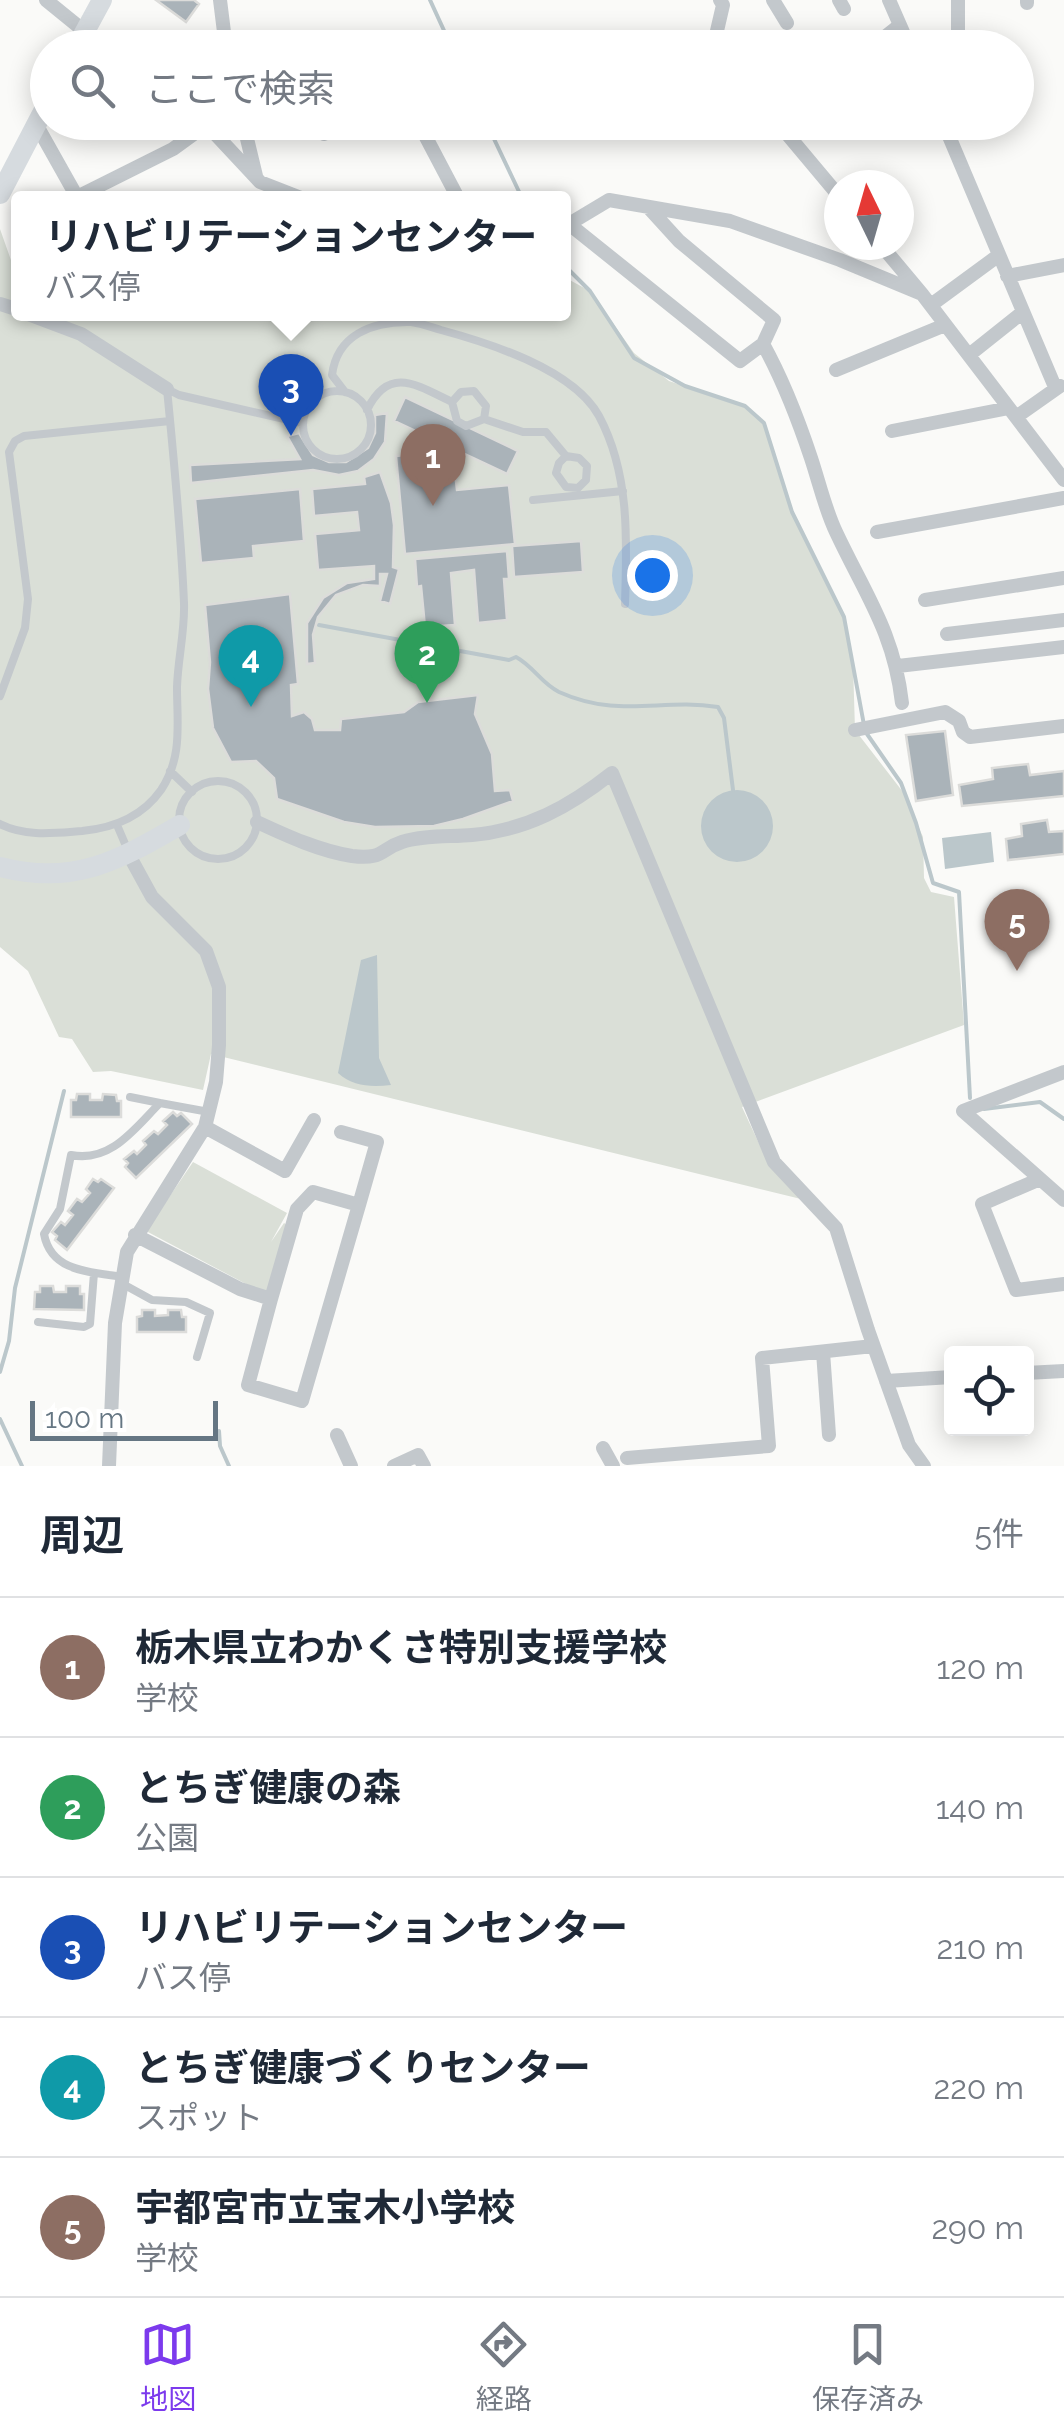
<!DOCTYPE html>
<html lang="ja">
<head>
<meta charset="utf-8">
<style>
  :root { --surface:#fff; --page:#f2f2f3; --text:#1f2937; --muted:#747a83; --line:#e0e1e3; --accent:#7c3aed }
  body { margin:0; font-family:Raleway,"Noto Sans JP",sans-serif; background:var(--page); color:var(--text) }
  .controls { position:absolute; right:30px; bottom:30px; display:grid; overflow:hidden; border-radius:10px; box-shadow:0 5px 25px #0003 }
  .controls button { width:90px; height:90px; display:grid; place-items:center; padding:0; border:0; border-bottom:2px solid var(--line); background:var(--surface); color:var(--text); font:50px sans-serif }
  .compass { position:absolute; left:824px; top:170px; width:90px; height:90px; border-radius:50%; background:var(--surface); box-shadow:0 5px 25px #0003; rotate:355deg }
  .scale { position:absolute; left:30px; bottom:25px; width:188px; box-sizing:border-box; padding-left:10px; border:5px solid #657683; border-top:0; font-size:28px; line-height:35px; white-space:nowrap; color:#657683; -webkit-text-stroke:8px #fff; paint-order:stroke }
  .you { position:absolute; left:652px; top:575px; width:35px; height:35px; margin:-25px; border:8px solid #fff; border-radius:50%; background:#1a73e8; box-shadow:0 0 0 15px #1a73e833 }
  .badge { display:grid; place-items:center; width:65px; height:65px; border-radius:50%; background:var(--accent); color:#fff; font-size:32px; font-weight:700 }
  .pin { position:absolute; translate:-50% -82px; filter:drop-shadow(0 2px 5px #0008) }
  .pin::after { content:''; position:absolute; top:52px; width:35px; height:30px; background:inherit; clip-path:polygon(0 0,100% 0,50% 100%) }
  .popup { position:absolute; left:11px; top:191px; width:560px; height:130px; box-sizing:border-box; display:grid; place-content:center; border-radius:10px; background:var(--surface); filter:drop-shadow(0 2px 8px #0005); font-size:32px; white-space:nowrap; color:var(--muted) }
  .popup b { font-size:38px; color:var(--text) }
  .popup::after { content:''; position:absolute; left:50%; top:100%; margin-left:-20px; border:20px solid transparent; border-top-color:var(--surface) }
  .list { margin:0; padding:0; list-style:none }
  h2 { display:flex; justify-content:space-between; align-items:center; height:130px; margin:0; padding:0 40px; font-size:42px }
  h2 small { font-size:32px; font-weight:400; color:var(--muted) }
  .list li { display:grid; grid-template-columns:65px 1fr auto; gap:30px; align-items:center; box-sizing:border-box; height:140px; padding:0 40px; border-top:2px solid var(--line) }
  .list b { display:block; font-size:38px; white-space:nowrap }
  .list p { margin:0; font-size:32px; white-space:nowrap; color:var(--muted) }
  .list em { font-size:32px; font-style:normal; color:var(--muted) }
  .icon { flex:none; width:55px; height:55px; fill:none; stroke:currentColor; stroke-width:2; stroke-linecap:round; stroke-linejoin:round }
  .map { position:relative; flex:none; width:1064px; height:1466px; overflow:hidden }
  .search { position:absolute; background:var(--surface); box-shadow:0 5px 25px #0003; left:30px; right:30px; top:30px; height:110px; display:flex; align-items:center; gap:25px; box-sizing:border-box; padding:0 35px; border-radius:55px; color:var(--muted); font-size:38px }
  .sheet { height:830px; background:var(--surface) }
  nav { display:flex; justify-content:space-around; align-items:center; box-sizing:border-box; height:140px; border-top:2px solid var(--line); background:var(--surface); font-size:28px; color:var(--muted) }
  nav a { display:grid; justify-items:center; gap:5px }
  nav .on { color:var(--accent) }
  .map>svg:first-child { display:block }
</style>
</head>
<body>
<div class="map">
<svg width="1064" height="1466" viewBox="0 0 1064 1466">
  <rect width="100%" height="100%" fill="#fafaf8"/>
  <path fill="#dadfd7" d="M0 229 18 280 19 314H564V277L590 291 634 353 669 381 745 406 764 423 792 512 844 617 853 664 855 730 903 792 923 837 924 878 931 892 954 897 964 1025 742 1107 770 1167 801 1199 211 1054 203 1090 111 1071 93 1072 72 1039 59 1037 28 971 0 947Z
    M193 1162 287 1213 271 1242 284 1223 287 1225 270 1289 263 1293 146 1231Z"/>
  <path fill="#bbc7cb" d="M701 826a36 36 0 1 1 72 0a36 36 0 1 1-72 0Z
    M991 832 994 862 945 869 942 838Z
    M377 955 379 1058 391 1085C372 1087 353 1087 338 1073L361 960Z"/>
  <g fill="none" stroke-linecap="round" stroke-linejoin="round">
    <path stroke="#bbc7cb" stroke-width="4" d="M430 0 452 48
      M486 122 522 198
      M564 265 590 291 634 358 685 386 745 406 764 423 792 512 844 617 864 725
      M319 625 509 660 516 657C533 666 541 683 559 692 619 719 661 698 718 707L724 718 733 790
      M867 734 901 783 916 823 933 883 959 892 970 1098
      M984 1109 1040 1102 1064 1119
      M0 1372 9 1341 15 1288 64 1091
      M0 1419 22 1466
      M219 1431 220 1446 229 1466"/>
  </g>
  <path fill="#aab3b9" stroke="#dcdcda" stroke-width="2.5" d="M156 0H194L199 4 186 22Z
    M405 397 518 451 507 474 394 421Z
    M387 413 385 442 374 459 358 471 339 475 313 470 191 483 190 465 300 459 287 436 299 433 313 455 329 462H346L368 448 375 433V415Z
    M441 452 442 474 455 473 457 490 509 485 515 544 405 554 396 456Z
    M380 472 391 503 394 525 393 567 399 569 390 604 380 601 387 574H380V586L363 585 336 595 318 617 313 635 315 663 307 664V623L323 598 347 583 374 579V566L318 570 315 534 359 530 357 512 314 516 312 489 365 484 364 477Z
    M300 489 304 541 253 546 254 558 201 563 195 499Z
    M581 541 583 572 514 577 512 546Z
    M507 551 509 579H504L507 620 478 623 474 570 451 573 455 625 425 627 421 586 417 587 415 559Z
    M290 594 298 684 291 685 292 716 304 712 312 719 315 730H340L341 719 404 712 418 702 478 695 475 714 492 754 495 791 510 790 513 801 463 819 434 826 375 827 344 822 277 799 274 778 256 761 231 762 213 728 208 689 210 662 205 605Z
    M945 731 953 795 916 801 906 735Z
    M1028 764 1030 775 1064 771V796L962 806 959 785 993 779 992 768Z
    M1047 820 1049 832 1064 831V854L1008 860 1006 839 1022 836 1021 824Z
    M77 1094H90V1100H102L103 1094 116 1095 117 1101H121V1117H71V1100H76Z
    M173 1112 177 1116 181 1113 192 1124 136 1178 125 1167 128 1163 124 1159 134 1151 137 1154 146 1145 143 1141 154 1131 158 1134 167 1125 163 1121Z
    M93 1179 98 1182 101 1179 114 1188 67 1250 55 1240 57 1236 52 1232 61 1222 65 1225 73 1215 68 1211 77 1199 82 1202 90 1193 86 1189Z
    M40 1286H53L54 1292H66V1286H80V1294H84V1310L34 1309 35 1292H40Z
    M142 1310H155V1316L168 1315V1310H181L182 1317H186V1332H137V1317L142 1316Z"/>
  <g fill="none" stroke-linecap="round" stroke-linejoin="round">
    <path stroke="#c3c8cc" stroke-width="8" d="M303 425a34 34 0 1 1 68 0a34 34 0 1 1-68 0Z
      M345 392 332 375C337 335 372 321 411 322 420 323 431 327 441 330 489 343 573 369 599 416 630 474 627 541 625 604
      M452 402 461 392 474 391 486 406 484 419
      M367 410C389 365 417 385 452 402L457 421 466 426 484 419 523 432H546L566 456 559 463 556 473 566 487 578 488 586 480 587 466 579 458 566 456
      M533 500 623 491
      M0 696 25 628 28 599 9 452 15 441 24 436 170 421
      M170 771 192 792
      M179 820a39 39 0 1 1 78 0a39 39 0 1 1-78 0Z
      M0 824C26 837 54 833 82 831 114 828 142 817 161 790 183 757 177 723 177 687 178 658 185 631 184 603 181 532 174 460 167 389L179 395 302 423
      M117 825 129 853
      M130 1097 160 1103
      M123 1277C90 1272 51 1272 44 1234L60 1209 71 1155C111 1163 135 1128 160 1103L209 1112
      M121 1283 152 1300 186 1302 210 1313 197 1357
      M38 1322 84 1327 90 1324 94 1273"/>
    <path stroke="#c3c8cc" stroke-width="14" d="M46 0 105 48
      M220 0 226 48
      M773 0 787 23
      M839 0 844 9
      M889 0 910 48
      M1027 0V3
      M163 44 169 48
      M713 48 723 5 720 0
      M871 48 900 25
      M958 48V0
      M204 122 260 182 301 198
      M243 122 256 176
      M321 122 324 134
      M418 122 458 198
      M777 122 839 196
      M943 122 1055 387
      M36 124 77 197 173 149 206 125
      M569 224 740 361 763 344 774 320 679 241 648 207
      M564 227 609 200 730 221 840 260 922 294
      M881 245 922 294 1064 480
      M1007 276 1064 265
      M0 304 19 310
      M931 305 999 255
      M28 314 81 334 167 389
      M763 344C783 380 798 419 811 458 819 482 825 509 836 532 865 594 894 632 902 703
      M969 355 1023 312
      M836 370 945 325
      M1016 417 1060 386
      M892 431 1009 408
      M877 532 1064 498
      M925 600 1064 578
      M947 634 1064 620
      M898 666 1064 647
      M855 730 945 712 959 721 963 732 970 737 1064 726
      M257 822C287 836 320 851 352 856 384 860 380 849 402 842 423 835 451 837 472 835 527 830 569 807 612 773L774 1162 836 1228 868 1330 909 1445 924 1466
      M1064 1072 963 1111 1064 1200
      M205 1127 285 1171 314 1120
      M1040 1179 982 1204 1016 1290 1064 1284
      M135 1235 240 1289 271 1299 297 1209 313 1192 359 1205 377 1142 341 1132
      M271 1299 248 1385 302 1401 359 1205
      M823 1352 829 1435
      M1026 1373 1064 1371
      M886 1381 952 1377
      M337 1435 351 1466
      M603 1448 613 1466
      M627 1458 769 1446 762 1358 873 1346
      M109 1466 115 1323 127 1252 205 1127 216 1082 219 1045V987L206 951 152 897 129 855
      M394 1466 418 1455 424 1466"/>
    <path stroke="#d6dbdf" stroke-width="20" d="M76 48 102 0
      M0 194 48 102
      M0 867C73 886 118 861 180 825"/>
  </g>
</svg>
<div class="controls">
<button><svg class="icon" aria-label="locate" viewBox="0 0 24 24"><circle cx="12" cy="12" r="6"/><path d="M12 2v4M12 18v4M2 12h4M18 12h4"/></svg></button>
</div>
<svg class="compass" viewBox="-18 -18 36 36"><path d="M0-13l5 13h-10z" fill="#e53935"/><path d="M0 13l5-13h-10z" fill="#747a83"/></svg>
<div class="scale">100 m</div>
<div class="you"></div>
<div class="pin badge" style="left:433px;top:506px;background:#8d6e63">1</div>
<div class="pin badge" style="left:427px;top:703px;background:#2e9e5b">2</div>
<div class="pin badge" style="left:291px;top:436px;background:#1a4fb4">3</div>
<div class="popup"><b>リハビリテーションセンター</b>バス停</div>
<div class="pin badge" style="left:251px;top:707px;background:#0f9aa8">4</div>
<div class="pin badge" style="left:1017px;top:971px;background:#8d6e63">5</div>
<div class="search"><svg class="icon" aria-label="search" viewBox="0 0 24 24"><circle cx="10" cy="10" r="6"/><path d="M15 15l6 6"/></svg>ここで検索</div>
</div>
<section class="sheet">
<h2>周辺<small>5件</small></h2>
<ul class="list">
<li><span class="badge" style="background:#8d6e63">1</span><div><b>栃木県立わかくさ特別支援学校</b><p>学校</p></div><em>120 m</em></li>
<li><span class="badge" style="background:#2e9e5b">2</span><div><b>とちぎ健康の森</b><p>公園</p></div><em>140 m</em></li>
<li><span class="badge" style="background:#1a4fb4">3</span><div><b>リハビリテーションセンター</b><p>バス停</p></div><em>210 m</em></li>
<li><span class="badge" style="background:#0f9aa8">4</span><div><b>とちぎ健康づくりセンター</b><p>スポット</p></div><em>220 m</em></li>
<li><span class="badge" style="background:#8d6e63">5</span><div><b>宇都宮市立宝木小学校</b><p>学校</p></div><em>290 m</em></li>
</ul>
</section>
<nav>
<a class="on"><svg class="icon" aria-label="map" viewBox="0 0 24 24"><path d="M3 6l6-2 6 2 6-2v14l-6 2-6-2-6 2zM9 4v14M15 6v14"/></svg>地図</a>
<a><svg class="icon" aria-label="directions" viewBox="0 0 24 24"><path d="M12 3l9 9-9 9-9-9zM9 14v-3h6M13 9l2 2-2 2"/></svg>経路</a>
<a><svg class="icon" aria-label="saved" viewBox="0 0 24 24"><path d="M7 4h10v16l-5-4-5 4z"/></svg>保存済み</a>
</nav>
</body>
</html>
